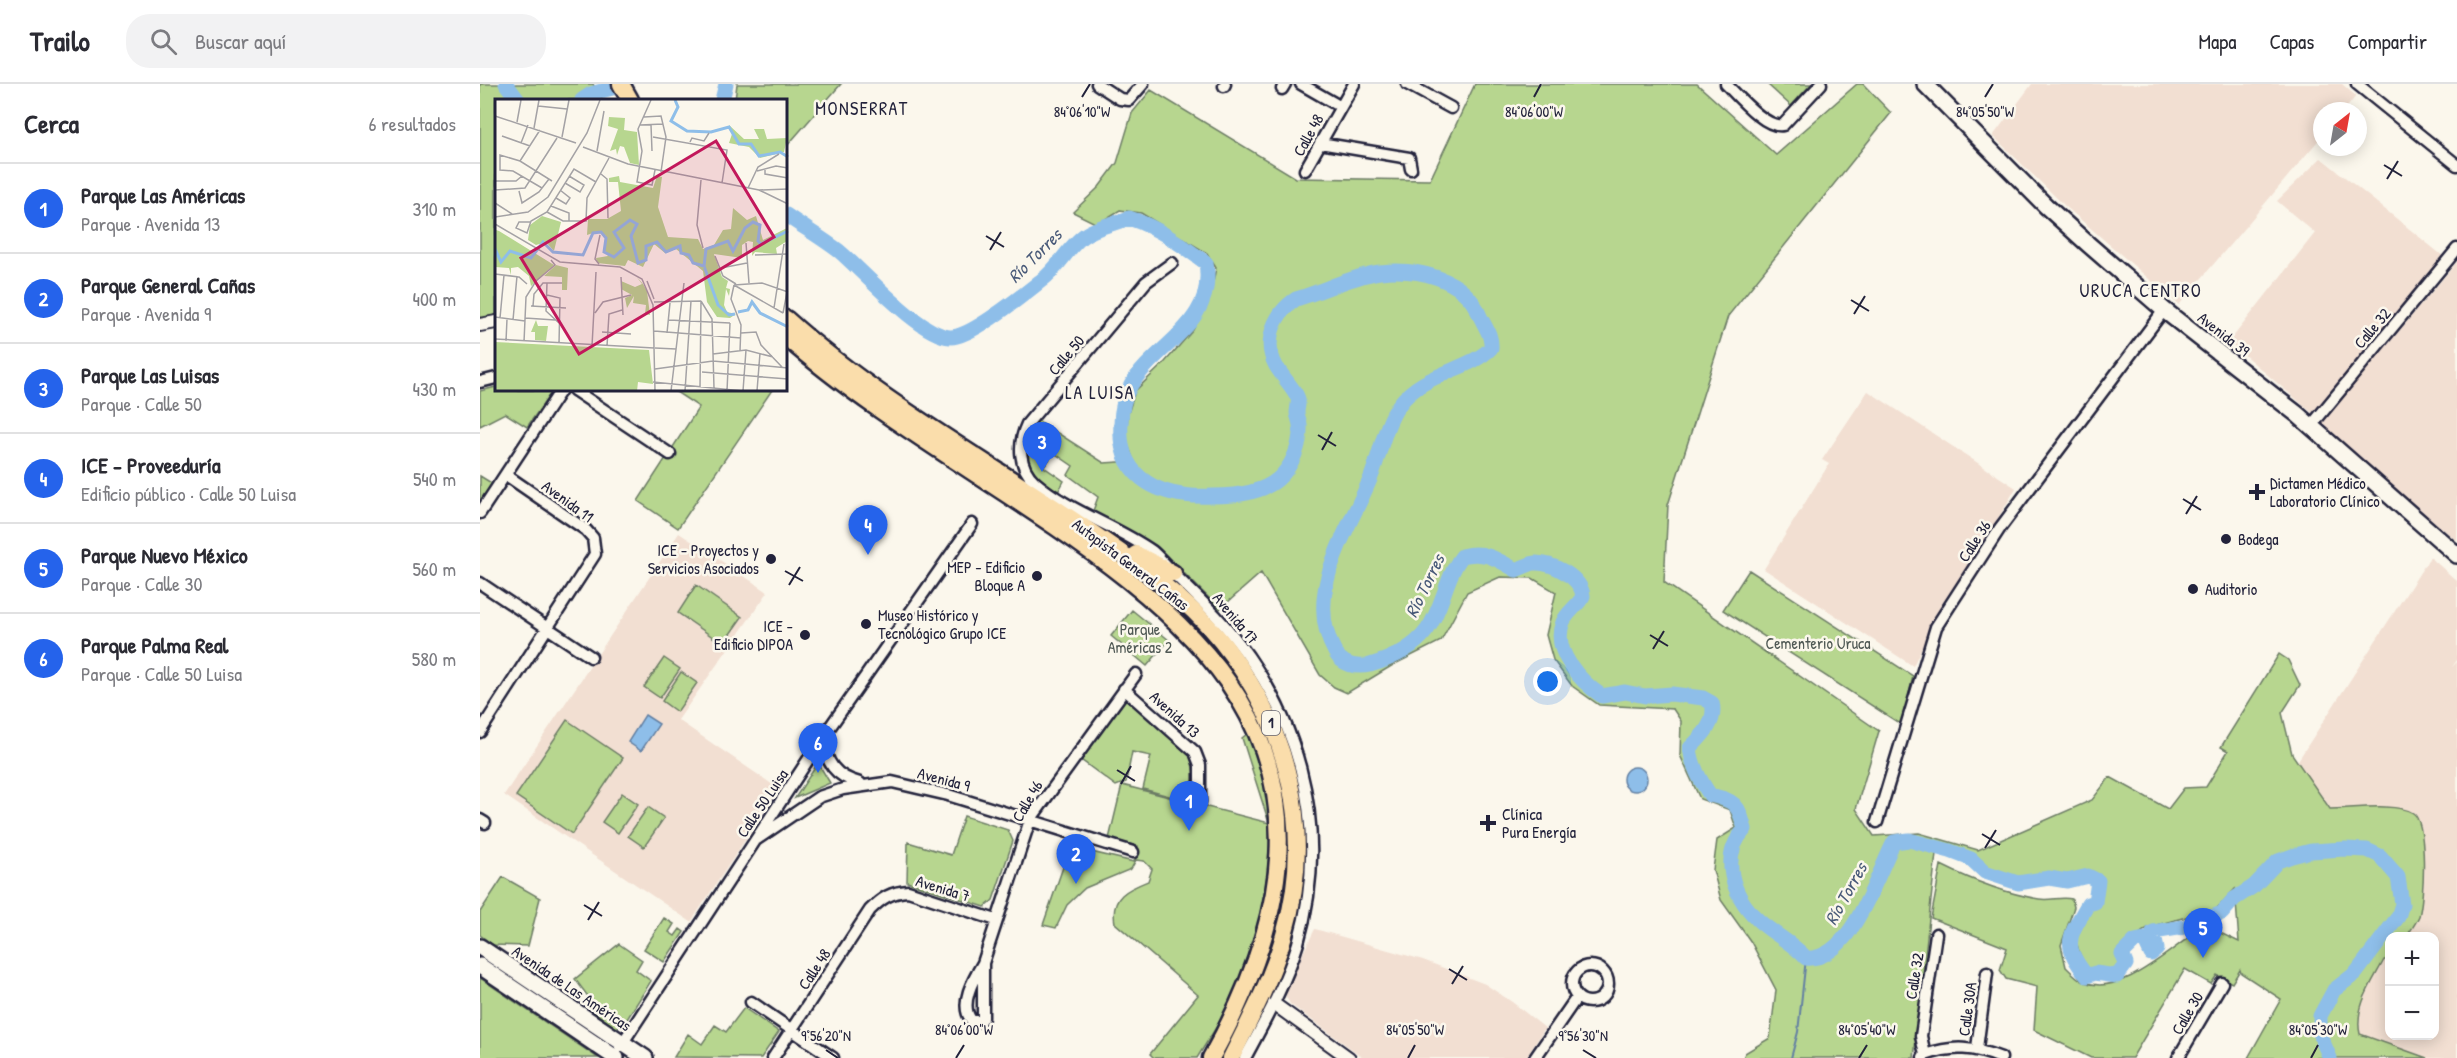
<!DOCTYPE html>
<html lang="es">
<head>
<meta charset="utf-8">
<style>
  :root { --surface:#fff; --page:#f2f2f3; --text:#2b2b33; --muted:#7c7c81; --line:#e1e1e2; --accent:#2563eb }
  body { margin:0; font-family:"Patrick Hand",sans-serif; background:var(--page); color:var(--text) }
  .controls { position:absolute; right:18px; bottom:18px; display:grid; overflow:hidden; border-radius:12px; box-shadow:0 3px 15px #0003 }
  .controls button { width:54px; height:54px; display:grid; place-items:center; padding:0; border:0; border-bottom:2px solid var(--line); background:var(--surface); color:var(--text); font:30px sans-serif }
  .compass { position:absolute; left:1833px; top:18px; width:54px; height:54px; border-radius:50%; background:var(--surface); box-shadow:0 3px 15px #0003; rotate:31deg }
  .you { position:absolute; left:1068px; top:598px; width:21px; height:21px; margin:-15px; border:4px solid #fff; border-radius:50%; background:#1a73e8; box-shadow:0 0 0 9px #1a73e833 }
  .badge { display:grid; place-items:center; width:39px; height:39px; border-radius:50%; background:var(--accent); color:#fff; font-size:20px; font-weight:700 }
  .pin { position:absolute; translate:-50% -50px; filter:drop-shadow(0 2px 3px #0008) }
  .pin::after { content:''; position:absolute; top:32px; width:21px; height:18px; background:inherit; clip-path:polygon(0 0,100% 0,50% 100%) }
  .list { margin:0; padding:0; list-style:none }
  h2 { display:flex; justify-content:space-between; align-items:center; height:78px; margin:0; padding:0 24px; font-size:26px }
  h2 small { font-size:20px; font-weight:400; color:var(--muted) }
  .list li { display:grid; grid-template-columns:39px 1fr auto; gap:18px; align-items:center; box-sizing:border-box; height:90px; padding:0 24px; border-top:2px solid var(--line) }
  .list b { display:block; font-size:22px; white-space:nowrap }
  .list p { margin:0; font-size:20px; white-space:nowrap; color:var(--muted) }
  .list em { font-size:20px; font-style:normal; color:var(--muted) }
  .icon { flex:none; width:33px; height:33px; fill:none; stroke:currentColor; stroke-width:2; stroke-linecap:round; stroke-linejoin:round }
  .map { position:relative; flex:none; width:1977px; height:974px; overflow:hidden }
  header { display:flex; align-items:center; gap:36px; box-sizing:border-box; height:84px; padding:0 30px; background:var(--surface); border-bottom:2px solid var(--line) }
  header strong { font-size:28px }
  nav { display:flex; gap:33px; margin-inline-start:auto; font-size:21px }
  .search { width:420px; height:54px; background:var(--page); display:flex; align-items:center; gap:15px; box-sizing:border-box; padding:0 21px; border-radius:24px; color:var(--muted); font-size:22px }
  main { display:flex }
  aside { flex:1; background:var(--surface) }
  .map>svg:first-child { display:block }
</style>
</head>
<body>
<header>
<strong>Trailo</strong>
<div class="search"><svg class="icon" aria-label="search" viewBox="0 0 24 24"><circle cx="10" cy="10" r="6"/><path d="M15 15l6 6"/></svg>Buscar aquí</div>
<nav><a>Mapa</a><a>Capas</a><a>Compartir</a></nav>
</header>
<main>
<aside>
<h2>Cerca<small>6 resultados</small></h2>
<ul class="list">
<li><span class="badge">1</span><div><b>Parque Las Américas</b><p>Parque · Avenida 13</p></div><em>310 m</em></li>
<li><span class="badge">2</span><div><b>Parque General Cañas</b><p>Parque · Avenida 9</p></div><em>400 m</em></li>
<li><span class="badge">3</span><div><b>Parque Las Luisas</b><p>Parque · Calle 50</p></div><em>430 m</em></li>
<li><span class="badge">4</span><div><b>ICE - Proveeduría</b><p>Edificio público · Calle 50 Luisa</p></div><em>540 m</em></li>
<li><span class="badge">5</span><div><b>Parque Nuevo México</b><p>Parque · Calle 30</p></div><em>560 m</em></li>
<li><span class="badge">6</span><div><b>Parque Palma Real</b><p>Parque · Calle 50 Luisa</p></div><em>580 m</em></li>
</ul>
</aside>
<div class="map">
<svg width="1977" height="974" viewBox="0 0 1977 974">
  <rect width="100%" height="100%" fill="#fbf7ec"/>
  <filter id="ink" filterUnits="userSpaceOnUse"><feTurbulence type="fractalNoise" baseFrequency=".0167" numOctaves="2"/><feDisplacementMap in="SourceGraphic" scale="12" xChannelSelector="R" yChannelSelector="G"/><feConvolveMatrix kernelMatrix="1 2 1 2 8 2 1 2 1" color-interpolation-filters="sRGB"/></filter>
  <g filter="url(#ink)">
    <path fill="#f2dfd2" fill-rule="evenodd" d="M1552 0H1862L1876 12 1864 27H1842V52L1699 221 1585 122 1513 52Z
      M1841 74 1963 172 1836 332 1749 258 1835 149 1797 117Z
      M1977 178V457L1840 341Z
      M1388 307 1536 404 1445 557 1433 582 1284 485 1349 380 1342 376Z
      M199 449 288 508 198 636 299 705 211 838 24 711Z
      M1950 473 1977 497V576L1972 583 1977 578V974H1863L1851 725 1817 678ZM1910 852H1954V952H1910Z
      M835 845 943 876 1005 900 1032 918 1065 944 1046 974H884L810 920 805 911V905Z"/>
    <path fill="#b7d68f" stroke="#6c7c65" stroke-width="1.5" fill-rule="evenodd" d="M0 0H113L122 16H16V233L0 236Z
      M257 0H361L306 63V16H255Z
      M995 0H1217L1296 71 1377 0H1383L1411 29 1248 232 1188 421 1184 498 1399 647 1376 725 1394 752 1439 749 1498 766 1612 716 1630 693 1688 725 1704 704 1726 703 1748 667 1741 663 1799 570 1808 576 1820 601 1802 629 1812 670 1850 725C1870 725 1917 718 1933 729 1948 739 1944 815 1939 832 1936 839 1931 846 1927 852H1910L1909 876H1904C1892 899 1874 923 1880 950L1947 974H1768L1801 915 1761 889 1760 886 1752 899 1737 891 1731 900 1705 885 1652 974H1611L1554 946 1557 903 1526 895 1520 886 1527 864 1451 834 1461 781C1493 797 1523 809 1559 815 1571 817 1581 812 1592 815L1594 823 1581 861 1586 883C1591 888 1598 895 1604 898 1644 914 1694 860 1726 842L1759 858 1755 805 1736 825 1669 843 1640 864V880L1632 888 1608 886C1591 857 1595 853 1609 825L1618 822 1621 795 1611 789 1539 794 1508 784 1493 773 1457 760 1434 974H1263L1265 969 1290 954 1296 906 1271 858 1241 816 1233 786 1237 756 1256 744 1250 726 1220 715 1200 671 1201 637 1193 625 1119 621 1092 602 1073 576 1066 551 1076 508 1052 494 1020 493 987 508 961 557 913 581 867 609 854 603 840 591 781 489 740 525 678 463 613 427 618 413 588 391 593 382 574 369 564 383 584 397 578 408C549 388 533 367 556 335L624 379 654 377 646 355 648 330 655 307 685 278 713 246 730 213 736 184 727 169 661 129 640 126 617 140 593 128 619 103 637 79 652 29 671 6 816 94 950 96ZM555 340 569 344 573 358 563 368 545 350Z
      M1287 0H1331L1311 22Z
      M16 303V306H73L47 343 25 329 0 342V307Z
      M193 306H292L198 444 158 417 219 323Z
      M0 392 13 400 0 419Z
      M1269 486 1433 592 1422 641 1243 526Z
      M216 501 262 533 243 560 198 529Z
      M652 526 689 556 667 582 631 552Z
      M184 574 200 585 180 614 164 603Z
      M201 588 217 599 197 628 182 617Z
      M644 616H650L711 673 715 696 707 701V710L710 711 715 719 663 705 671 672 652 668 646 698 636 702 601 676Z
      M87 636 143 674 92 750 36 712Z
      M772 646 793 738 781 840 747 926 717 974H674L670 970 718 911 635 839C630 812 648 805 668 797L672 785 664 777 656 776 651 785 605 804 587 821 576 844 563 841 590 763 654 778 658 762 629 755 642 701 789 739 762 654Z
      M338 679 350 699 315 714Z
      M142 709 158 720 138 749 122 738Z
      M168 723 184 734 164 763 148 752Z
      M484 732 528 746 533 757 513 816 505 823 427 798 428 758 471 771Z
      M23 793 60 814 48 862 13 861 0 851V828Z
      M184 834 194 840 189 848 195 852 200 845 204 848 184 878 164 865Z
      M139 860 162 876 156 886 171 897 144 940 136 944 114 928 110 915 95 895Z
      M0 894 118 974H0Z
      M264 924 299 948 281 974 194 973 208 950 222 960 235 941 246 948Z"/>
    <path fill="#8ebee9" stroke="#6380a3" stroke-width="1.5" d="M165 631 179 640 161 667 148 658Z
      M1143 695a12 12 0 1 1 24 0a12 12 0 1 1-24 0Z"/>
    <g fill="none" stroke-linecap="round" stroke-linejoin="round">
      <path stroke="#6380a3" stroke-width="2" d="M1311 974 1318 948 1326 874"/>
      <path stroke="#8ebee9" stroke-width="15" d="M26 0 38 16
        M102 16 111 10 146 0
        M242 16 246 0
        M306 131C323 143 342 154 359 167 382 186 440 252 470 253 491 254 544 210 562 196 578 184 587 165 602 153 614 143 634 140 649 134 677 143 702 161 726 179 736 240 677 259 651 301 644 313 641 327 641 340 637 397 684 415 733 412 753 412 782 409 798 395 812 383 821 361 820 342 820 338 818 334 817 329 817 323 820 317 817 312 811 301 802 292 796 282 782 257 795 229 816 215 843 207 872 192 900 188 936 184 984 193 999 230 1004 242 1012 250 1011 264 989 287 943 288 919 321 905 340 900 370 891 393 869 447 822 509 855 568 862 581 876 584 890 581 911 575 933 565 947 546 963 524 965 494 982 472 1004 466 1017 475 1036 486 1041 484 1049 480 1054 479 1072 478 1101 493 1103 512 1098 522 1087 528 1083 538 1071 567 1101 598 1122 612L1145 608 1165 612 1192 610 1223 614 1232 619C1237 638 1222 652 1210 664 1212 682 1220 696 1230 711 1256 717 1258 720 1265 745 1239 773 1252 811 1278 836 1293 850 1312 858 1326 874 1371 878 1397 790 1414 758L1429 756 1470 767 1491 775 1505 788 1538 799 1569 794 1587 797 1608 792 1618 797 1615 818 1608 820C1589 853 1581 860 1607 892L1615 889 1637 892 1646 880 1642 870 1655 857 1664 855 1671 870 1677 865 1673 848 1704 843 1742 829 1754 815 1774 802 1798 777 1812 772 1831 767 1865 765 1887 766 1900 772 1918 793 1922 820 1918 833 1876 889 1854 906 1840 932V951L1850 974"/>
      <g stroke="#22223b" stroke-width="15">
        <path id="minor" d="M617 0 640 15 649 16 663 0
          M821 0 861 23
          M927 0 971 24
          M1246 0C1258 12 1286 45 1303 41L1341 0
          M1877 0 1977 81
          M744 2 745 0
          M802 5 805 0
          M840 59 929 74 931 85
          M825 86 874 0
          M692 179 666 198 547 340C538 359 538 383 555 398 590 428 635 441 672 467 680 474 687 482 694 490 708 504 722 517 736 532 818 622 852 740 818 859 806 899 785 937 765 974
          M0 298 16 294
          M94 306 190 370
          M1831 342 1977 165
          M0 429 81 306
          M0 499 111 573
          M644 605 715 668 720 681V718
          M0 648 115 470 113 454 106 446 26 391
          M343 653C345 678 355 693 380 699
          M0 736 5 739
          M1397 738 1456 543 1520 444 1684 226
          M277 755 339 713 363 705 412 698 468 711 653 768
          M503 879 550 736 656 590
          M503 879V934L500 937H492C478 921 494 894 503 879Z
          M1092 900a18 18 0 1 1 36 0a18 18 0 1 1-36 0Z
          M271 918 353 974
          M140 963 343 653 492 440
          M1497 964 1507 889
          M1445 971C1473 961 1494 963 1521 974
          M293 974 390 826C402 814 411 808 428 807L516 836
          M1055 974 1097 913
          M1443 974 1445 971 1441 952 1456 850
          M1698 974 1742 899"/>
      </g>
      <g stroke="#22223b" stroke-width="16">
        <path id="tertiary" d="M0 241 16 238
          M794 920 869 974"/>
      </g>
      <g stroke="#22223b" stroke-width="20">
        <path id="secondary" d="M1445 0 1566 122 1608 160 1684 226 1817 330 1977 471
          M0 863 165 974
          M0 882 136 974"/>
      </g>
      <g stroke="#22223b" stroke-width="21">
        <path id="trunk" d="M141 0 150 16
          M306 235C397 317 507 377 608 446 655 478 705 512 741 557 808 641 835 747 804 851 792 894 771 934 751 974
          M306 253C548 466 962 559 731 974
          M656 470 693 489"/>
      </g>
      <use href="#minor" stroke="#fbf7ec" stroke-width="10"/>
      <use href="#tertiary" stroke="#fbf7ec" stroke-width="12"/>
      <use href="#secondary" stroke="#fbf7ec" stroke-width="15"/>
      <use href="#trunk" stroke="#faddab" stroke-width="16"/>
    </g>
  </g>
  <path fill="none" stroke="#22223b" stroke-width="2" d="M602 13 610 0M1054 13 1061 0M1505 13 1513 0M1904 81 1922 92M1907 95 1918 77M506 152 524 163M510 166 521 148M1371 216 1389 227M1374 230 1385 212M838 351 856 362M842 366 852 348M1703 415 1721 426M1706 430 1717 412M305 487 323 497M309 501 320 483M1170 551 1188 562M1173 565 1184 547M637 686 655 697M641 700 651 682M1502 750 1520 761M1505 764 1516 746M104 821 122 832M108 836 119 818M969 885 987 896M972 900 983 882M346 966 358 974M1103 966 1116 974M476 974 484 961M928 974 935 961M1379 974 1387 961M1831 974 1838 961"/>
  <g fill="#22223b" stroke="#fbf7ec" stroke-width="2">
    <path d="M1774 399h6v6h6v6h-6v6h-6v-6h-6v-6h6z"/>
    <circle cx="1746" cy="455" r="6"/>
    <circle cx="291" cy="475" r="6"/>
    <circle cx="557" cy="492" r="6"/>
    <circle cx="1713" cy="505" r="6"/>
    <circle cx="386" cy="540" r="6"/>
    <circle cx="325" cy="551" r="6"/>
    <path d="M1005 730h6v6h6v6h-6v6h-6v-6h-6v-6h6z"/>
  </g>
  <g text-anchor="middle" stroke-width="5" stroke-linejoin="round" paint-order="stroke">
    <rect fill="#fbf7ec" stroke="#636270" stroke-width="1.5" x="782" y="627" width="18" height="24" rx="4.5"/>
    <g font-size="15" font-weight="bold" fill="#22223b">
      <text x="791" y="644">1</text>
    </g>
    <g font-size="16" fill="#22223b" stroke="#fbf7ec">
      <text transform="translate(828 51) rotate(-61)" y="6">Calle 48</text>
      <text transform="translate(1892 244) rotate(-50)" y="6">Calle 32</text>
      <text transform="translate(1744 250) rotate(38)" y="6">Avenida 39</text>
      <text transform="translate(586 271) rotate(-50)" y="6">Calle 50</text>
      <text transform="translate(88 417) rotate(36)" y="6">Avenida 11</text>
      <text transform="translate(1494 457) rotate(-57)" y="6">Calle 36</text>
      <text transform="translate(651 480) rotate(37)" y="6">Autopista General Cañas</text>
      <text transform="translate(756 534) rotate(50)" y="6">Avenida 17</text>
      <text transform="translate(695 630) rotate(42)" y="6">Avenida 13</text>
      <text transform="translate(464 695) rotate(15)" y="6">Avenida 9</text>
      <text transform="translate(547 717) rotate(-60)" y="6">Calle 46</text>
      <text transform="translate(282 719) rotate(-56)" y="6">Calle 50 Luisa</text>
      <text transform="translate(463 804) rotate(17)" y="6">Avenida 7</text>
      <text transform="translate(334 885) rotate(-57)" y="6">Calle 48</text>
      <text transform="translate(1434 892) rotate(-81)" y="6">Calle 32</text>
      <text transform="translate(92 904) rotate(34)" y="6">Avenida de Las Américas</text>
      <text transform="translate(1487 925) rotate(-82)" y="6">Calle 30A</text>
      <text transform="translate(1707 929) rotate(-60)" y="6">Calle 30</text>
    </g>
    <g font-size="16" fill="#22223b" stroke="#fbf7ec" text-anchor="start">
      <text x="1790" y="405">Dictamen Médico<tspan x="1790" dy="18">Laboratorio Clínico</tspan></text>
      <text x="1758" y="461">Bodega</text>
      <text x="279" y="472" text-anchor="end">ICE - Proyectos y<tspan x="279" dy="18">Servicios Asociados</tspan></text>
      <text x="545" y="489" text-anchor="end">MEP - Edificio<tspan x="545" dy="18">Bloque A</tspan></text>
      <text x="1725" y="511">Auditorio</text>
      <text x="398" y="537">Museo Histórico y<tspan x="398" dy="18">Tecnológico Grupo ICE</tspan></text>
      <text x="313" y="548" text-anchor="end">ICE -<tspan x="313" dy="18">Edificio DIPOA</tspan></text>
      <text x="1022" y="736">Clínica<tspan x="1022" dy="18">Pura Energía</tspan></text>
    </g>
    <g font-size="16" fill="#4f5854" stroke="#fbf7ec">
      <text x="660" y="551">Parque<tspan x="660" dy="18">Américas 2</tspan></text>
      <text x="1338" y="565">Cementerio Uruca</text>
    </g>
    <g font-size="18" letter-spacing="1.5" fill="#22223b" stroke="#fbf7ec">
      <text x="382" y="31">MONSERRAT</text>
      <text x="1661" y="213">URUCA CENTRO</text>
      <text x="620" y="315">LA LUISA</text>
    </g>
    <g font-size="18" font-style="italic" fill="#485978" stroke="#fbf7ec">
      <text transform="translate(555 172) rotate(-45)" y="6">Río Torres</text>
      <text transform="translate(945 502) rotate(-64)" y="6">Río Torres</text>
      <text transform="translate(1366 810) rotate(-61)" y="6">Río Torres</text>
    </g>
  </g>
  <g transform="translate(15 15)">
    <rect width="292" height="292" fill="#fbf7ec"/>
    <path d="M114 18 130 19 129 31 142 33 144 66 135 64 129 48 125 47 122 56 121 50 115 52 123 30 113 27ZM234 26 249 40H264L259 30H269L272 40 292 39 289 53 265 59 254 48 234 44 237 35ZM124 77 125 83 158 89 162 77 167 78 163 108 173 138 203 140 208 150 219 146 228 131 236 130 238 109 252 121 261 117 268 141 292 129V142L281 149 282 155 260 153 257 157 258 143 253 142 247 146V159L219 155 227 178 233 182 231 189 235 190 234 197 231 190 229 206 232 213 241 215 235 219 222 218 212 203 208 172 181 150 170 154 159 145 148 168 133 161 130 167 102 164 101 159 113 157 109 150 111 137 104 132 92 136 93 120H112L126 112 123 83H114V79ZM47 117 66 123 59 152 51 143 41 146 33 141 35 126ZM1 131 4 132 59 166 36 187 34 177 23 168 16 169V176L14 169 0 168ZM61 166 73 169 72 191H67V178L49 177ZM141 177 148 185 152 192 155 216 150 215 151 206 138 204 139 197 132 209 130 199 137 196 126 190V182L140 188 147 185ZM41 221 43 227H53L51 242 40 241V233H36ZM0 243 154 251 158 285 143 283 142 292H0Z" fill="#b7d68f"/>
    <path fill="none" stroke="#8ebee9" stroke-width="3" d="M180 1 183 8 176 22 192 32 216 33 234 28 244 45H256L264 57 285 53 293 58M0 150 6 163 15 152 36 159 48 143 58 153 88 156 98 134 106 133 111 139 109 153 119 158 129 149 119 133 135 121 142 125 136 137 143 164 151 161V147L162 143 171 153 185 147 186 154 194 156 198 164 209 167 211 150 233 142 238 152 250 129 258 123 265 126 263 142 266 145 293 132M209 167 223 206 234 216 240 215M243 213 253 211 257 203 265 214 293 228"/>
    <path fill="none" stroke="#a4a2a5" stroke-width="1.5" d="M156 1 143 30 147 52 142 83 157 86 160 71M43 7 72 10M0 17 81 44M149 18 166 17 171 38 166 73M22 23 26 1M145 26 168 25M156 26 157 52M39 29 44 1M7 37 35 47M67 38 74 1M158 38 232 51 227 84M195 43 197 39 209 42 214 34M26 44 33 26M88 48 133 65 264 91 293 105M102 52 109 12M25 62 45 31M270 70V75L293 79M262 72 281 67 293 69M106 75 112 80 113 119M206 81 202 126 208 149M0 82H21L27 77M70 84 85 93 89 86 74 77M47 89 18 72 5 71V56L25 62 57 82M253 89 263 68 284 55M0 91 30 89 62 39M264 91 293 90M24 92 27 104 44 93 54 80M61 99 71 105 75 99 65 91M0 104 17 115M56 107 74 114V122M52 113 68 122H91L92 99 114 59M0 118 33 113 53 98 92 34 105 1M35 123H24L21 129 32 134 36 122 52 113 79 70 101 83M0 125 65 163 125 168 147 180 158 206 160 292M251 144 254 184M260 156 293 155M220 157 228 177 241 185M104 165 100 160 105 136M226 169 252 164M0 175 24 178 32 185M126 178 128 216M152 182 159 200M52 184 51 212 65 225M239 186 236 200 246 226 245 252M239 186 288 214M239 186 267 184 293 193M52 196 65 199 64 245M206 202 217 220 219 289M159 203 206 202M36 207 71 209M38 207 39 195 48 184H67M279 209 289 145M100 214 108 203 136 196M288 214 292 193M0 218 30 222M5 219 9 176M30 219 60 221M18 221 22 177M174 221 235 224M159 232 246 239M107 233 136 235M172 234 175 204M246 234 261 233 266 246 287 268M0 240 159 249M11 242 12 220M29 243 31 198 41 182 60 166 56 161M97 247 101 173M112 247 114 215 127 211M160 249 181 250M218 255 251 251 278 258M160 270 218 262 293 269M207 273 293 280M158 283 248 292M205 289 206 202M176 292 189 184M190 292 196 202M232 292 235 224M248 292 251 251M262 292 265 254"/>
    <path fill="#c2185b" fill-opacity="0.15" stroke="#c2185b" stroke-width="3" d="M221 42 279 138 84 255 26 159Z"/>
    <rect width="292" height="292" fill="none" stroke="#22223b" stroke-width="3"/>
  </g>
  <g font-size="15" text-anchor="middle" fill="#22223b" stroke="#fbf7ec" stroke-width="5" stroke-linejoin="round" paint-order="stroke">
    <text x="1505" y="33">84°05'50"W</text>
    <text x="602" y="33">84°06'10"W</text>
    <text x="1054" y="33">84°06'00"W</text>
    <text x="484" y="951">84°06'00"W</text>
    <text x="935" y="951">84°05'50"W</text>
    <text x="1387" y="951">84°05'40"W</text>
    <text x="1838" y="951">84°05'30"W</text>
    <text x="346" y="957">9°56'20"N</text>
    <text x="1103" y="957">9°56'30"N</text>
  </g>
</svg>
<div class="controls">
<button>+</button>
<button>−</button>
</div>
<svg class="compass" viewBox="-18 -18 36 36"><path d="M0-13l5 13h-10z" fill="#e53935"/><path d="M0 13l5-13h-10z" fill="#7c7c81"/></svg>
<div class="you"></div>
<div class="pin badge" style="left:709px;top:747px">1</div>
<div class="pin badge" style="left:596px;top:800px">2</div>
<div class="pin badge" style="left:562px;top:388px">3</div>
<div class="pin badge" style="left:388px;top:471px">4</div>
<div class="pin badge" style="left:1723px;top:874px">5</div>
<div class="pin badge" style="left:338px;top:689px">6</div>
</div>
</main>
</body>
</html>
